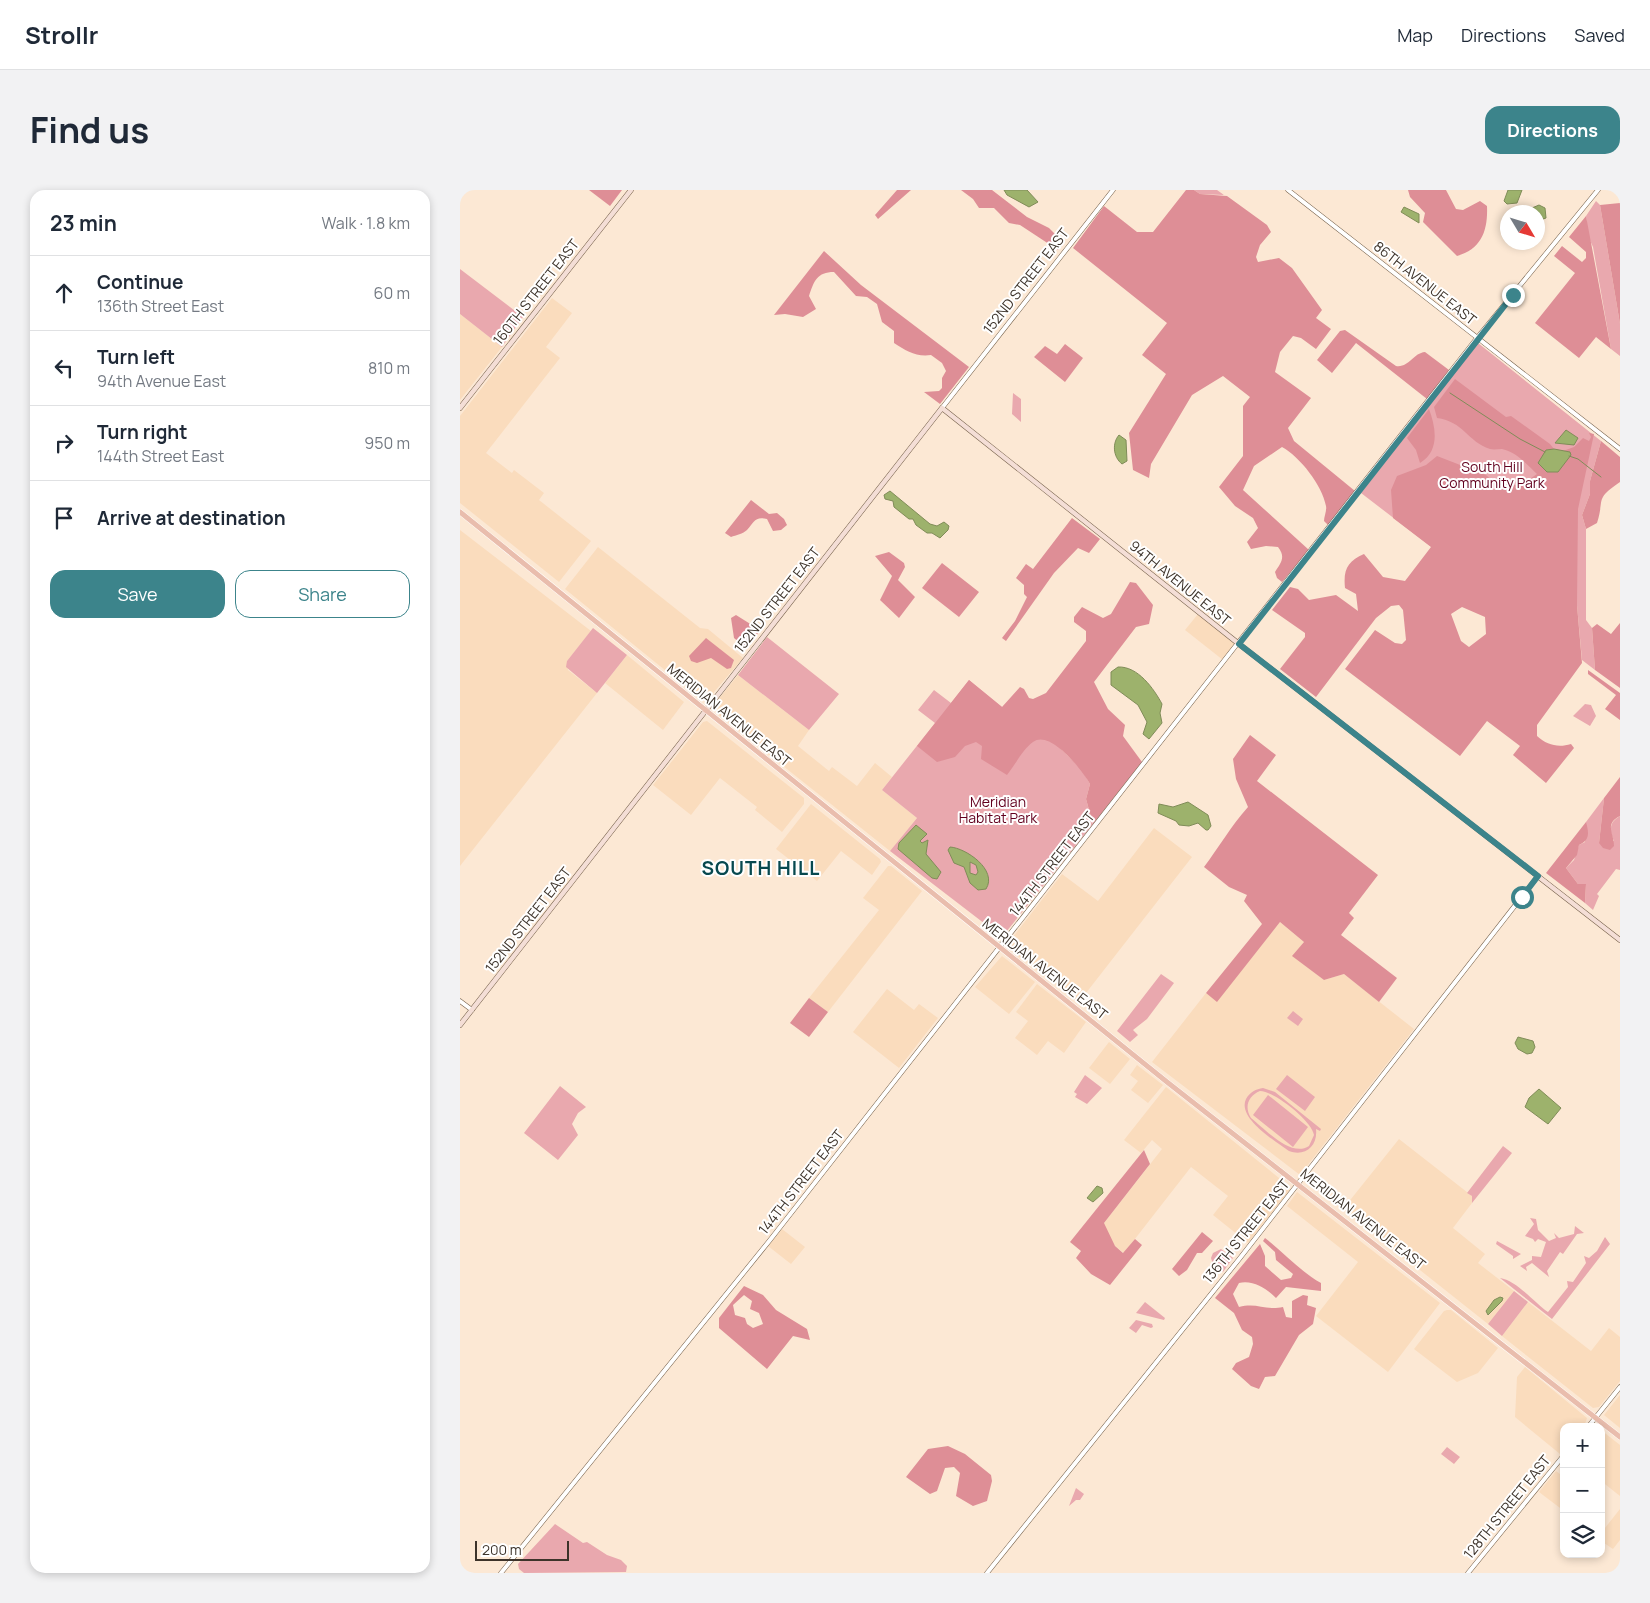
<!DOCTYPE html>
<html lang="en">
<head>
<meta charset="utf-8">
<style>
  :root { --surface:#fff; --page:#f2f2f3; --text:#1f2937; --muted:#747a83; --line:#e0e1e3; --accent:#3c848b }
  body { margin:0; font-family:Manrope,sans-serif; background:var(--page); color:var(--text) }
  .controls { position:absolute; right:15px; bottom:15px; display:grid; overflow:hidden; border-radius:10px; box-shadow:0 2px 8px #0003 }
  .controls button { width:45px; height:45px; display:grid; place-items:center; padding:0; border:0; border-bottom:1px solid var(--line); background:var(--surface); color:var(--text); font:25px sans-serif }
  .compass { position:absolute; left:1040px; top:15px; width:45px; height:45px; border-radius:50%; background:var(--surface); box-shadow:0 2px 8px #0003; rotate:128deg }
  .scale { position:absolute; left:15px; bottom:12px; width:94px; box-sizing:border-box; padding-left:5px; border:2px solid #3d332a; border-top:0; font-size:14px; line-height:18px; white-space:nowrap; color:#3d332a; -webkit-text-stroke:4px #fff; paint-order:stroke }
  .stop { position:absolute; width:15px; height:15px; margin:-11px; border:4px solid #3c848b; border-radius:50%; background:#fff }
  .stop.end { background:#3c848b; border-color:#fff; box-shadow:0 1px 5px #0008 }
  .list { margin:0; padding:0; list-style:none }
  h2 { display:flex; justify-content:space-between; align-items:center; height:65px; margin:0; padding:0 20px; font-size:21px }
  h2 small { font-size:16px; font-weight:400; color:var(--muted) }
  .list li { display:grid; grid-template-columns:32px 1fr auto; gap:15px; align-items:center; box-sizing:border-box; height:75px; padding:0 20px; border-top:1px solid var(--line) }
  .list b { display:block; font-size:19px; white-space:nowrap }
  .list p { margin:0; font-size:16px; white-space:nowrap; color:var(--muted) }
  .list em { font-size:16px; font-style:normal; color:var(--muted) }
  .actions { display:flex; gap:10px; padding:15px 20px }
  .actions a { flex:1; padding:11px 0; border:1px solid var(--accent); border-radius:15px; text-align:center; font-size:18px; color:var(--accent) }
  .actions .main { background:var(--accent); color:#fff }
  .icon { flex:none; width:28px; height:28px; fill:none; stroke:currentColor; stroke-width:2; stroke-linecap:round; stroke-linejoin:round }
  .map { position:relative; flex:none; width:1160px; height:1383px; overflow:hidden; border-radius:15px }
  header { display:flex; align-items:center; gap:30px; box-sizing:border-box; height:70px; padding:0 25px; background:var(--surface); border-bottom:1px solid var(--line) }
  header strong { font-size:24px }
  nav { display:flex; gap:28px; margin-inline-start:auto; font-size:18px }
  .intro { display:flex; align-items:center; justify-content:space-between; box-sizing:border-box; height:120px; padding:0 30px }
  h1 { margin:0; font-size:35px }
  .button { padding:12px 22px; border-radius:15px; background:var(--accent); color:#fff; font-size:18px; font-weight:700 }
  main { display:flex; gap:30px; padding:0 30px }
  aside { flex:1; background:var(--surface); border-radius:15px; box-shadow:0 2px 8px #0003 }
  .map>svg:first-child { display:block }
</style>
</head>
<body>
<header>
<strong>Strollr</strong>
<nav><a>Map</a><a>Directions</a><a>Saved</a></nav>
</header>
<div class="intro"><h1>Find us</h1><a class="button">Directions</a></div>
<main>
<aside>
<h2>23 min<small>Walk · 1.8 km</small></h2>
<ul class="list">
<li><svg class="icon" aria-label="ahead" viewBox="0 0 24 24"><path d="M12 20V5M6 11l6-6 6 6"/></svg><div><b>Continue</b><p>136th Street East</p></div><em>60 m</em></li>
<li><svg class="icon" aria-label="left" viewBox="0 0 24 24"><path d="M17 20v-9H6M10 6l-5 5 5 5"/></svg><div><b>Turn left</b><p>94th Avenue East</p></div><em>810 m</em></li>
<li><svg class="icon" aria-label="right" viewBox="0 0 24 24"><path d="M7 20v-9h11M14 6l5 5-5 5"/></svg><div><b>Turn right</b><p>144th Street East</p></div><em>950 m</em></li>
<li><svg class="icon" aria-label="arrive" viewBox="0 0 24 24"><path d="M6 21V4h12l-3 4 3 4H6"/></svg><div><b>Arrive at destination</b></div></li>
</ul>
<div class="actions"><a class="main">Save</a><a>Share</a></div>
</aside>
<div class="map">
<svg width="1160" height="1383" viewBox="0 0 1160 1383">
  <rect width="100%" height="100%" fill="#fce8d4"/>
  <path fill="#fadcbd" d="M92 108 112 123 86 157 100 168 26 263 52 283 54 280 84 303 79 310 131 351 99 392 0 313V226Z
    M0 124 42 157 0 210Z
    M0 340 131 441 107 471 108 480 137 503 0 676Z
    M138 357 240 438 248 439 283 468 249 508 243 511 105 399Z
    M738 424 774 453V456L763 470 725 440Z
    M167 465 224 512 203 540 145 493Z
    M278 485 349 540 338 556 369 581 372 577 397 596 415 573 432 587 422 600 457 628 430 661 254 521 253 516Z
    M247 531 344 608V614L322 642 295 620 297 617 260 588 231 625 193 595 243 532Z
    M351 614 420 669 421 672 412 685 381 661 357 691 316 659Z
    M694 638 732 667 619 812 549 759V752L602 684 638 711Z
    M428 676H431L462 701 368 822 349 808 419 720 403 708Z
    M820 732 844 752 833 766 864 790 884 784 954 839 840 985 692 872 746 803 757 811Z
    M542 766 575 792 549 824 515 797Z
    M577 794 626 832 604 863 588 851 577 865 555 848 568 831 556 822Z
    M427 799 454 820 459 814 478 828 439 878 393 842Z
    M649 852 670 869 650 894 629 878Z
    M677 875 703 895 688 913 671 900 678 891 670 885Z
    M706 897 829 996V1001L788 1053 753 1025 768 1006 731 977 664 1063 637 1042 702 959 692 950 681 963 664 950Z
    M939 949 1012 1006V1013L993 1038 1025 1064 1018 1073 1054 1101 1028 1134 883 1019Z
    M837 1002 980 1113 928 1182 856 1126 898 1072 827 1016Z
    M322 1039 345 1057 331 1074 308 1056Z
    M1068 1112 1131 1161 1149 1138 1160 1147V1191L1139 1217 1133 1218 1042 1146Z
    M987 1120H991L1038 1158 1018 1183 997 1192 954 1159 984 1121Z
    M1065 1177 1127 1228 1124 1237H1104V1259L1100 1264 1055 1227 1057 1187Z
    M1160 1205V1238L1144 1225Z
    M1141 1240 1160 1255V1306L1141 1291Z
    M1096 1281 1104 1287V1321L1079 1302Z
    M1160 1319V1350L1153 1359 1141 1351V1343Z"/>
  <path fill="#e9a8ae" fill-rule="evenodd" d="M734 0H757L764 5 740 4Z
    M1136 11 1140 15 1160 134V166L1151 159 1133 57 1128 46 1126 26Z
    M0 79 63 127 42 157 0 124Z
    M1018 153 1141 251 1130 291V304L1122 325 1126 339V430L1132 438 1135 480 1122 470 1117 415 1090 448 901 303Z
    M553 203 561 209V232L552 224Z
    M133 438 167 465 137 503 106 477 107 471Z
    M307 447 379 504 349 540 278 485Z
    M509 490 580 548 593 551 622 580 630 594 626 609 633 634 542 747 430 661 457 628 422 600 475 533 458 520 474 500 491 513Z
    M1125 514 1131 515 1136 526 1130 536 1113 526Z
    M1144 608 1139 653 1154 651C1149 641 1149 632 1160 626V680L1156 679 1137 704 1139 706 1133 720 1125 713 1126 694H1118L1106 678 1114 670 1119 655 1125 652 1126 632Z
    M701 784 714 793 687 829 673 840 678 845 670 852 657 841Z
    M833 821 843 829 838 836 827 828Z
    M625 885 642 898 627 914 615 907 617 904 614 902Z
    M827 885 855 907 845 921 816 899Z
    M100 896 126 917 118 923 112 934 118 945 98 970 64 943Z
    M803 898 815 902 861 939 860 941 856 939C858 956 845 967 829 961 815 951 777 928 786 909 790 902 796 899 803 898ZM800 901C814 901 852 931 854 945L849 956C831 968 805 939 791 928 784 917 788 906 800 901Z
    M808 905 848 937 833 957 793 925Z
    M1043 956 1052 963 1012 1013V1006L1007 1003Z
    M1070 1028 1076 1029 1078 1040 1089 1051 1096 1048 1094 1043 1099 1048 1114 1044 1115 1036 1124 1043 1117 1044 1103 1064 1100 1062 1087 1081 1089 1087 1072 1073 1066 1077 1067 1081 1060 1076 1072 1070V1066L1081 1067 1086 1052 1078 1049 1075 1052 1073 1049 1065 1046 1074 1034Z
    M1145 1047 1150 1054 1092 1129 1040 1088C1056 1090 1075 1113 1088 1122L1108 1097 1107 1091 1113 1092 1126 1073 1124 1066 1129 1068 1137 1061Z
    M1037 1051 1061 1064 1053 1069V1066L1036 1054Z
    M761 1059 773 1068 763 1082 754 1078 751 1068 753 1063Z
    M1054 1101 1068 1112 1042 1146 1028 1134Z
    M685 1112 705 1128 704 1130 676 1123Z
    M676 1130 692 1134 693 1137 691 1138 682 1135 676 1143 669 1138Z
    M987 1257 1000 1267 994 1274 981 1264Z
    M616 1298 624 1304 620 1310H616L609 1316Z
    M95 1334 123 1353 127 1352 147 1365 161 1370 167 1376 166 1382 64 1383 59 1379 58 1374Z"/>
  <path fill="#de8e96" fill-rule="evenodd" d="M129 0H162L150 16Z
    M437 0H451L418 29 415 25Z
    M501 0H532L567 27 589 38 604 53 598 60 560 35 549 33 534 18H519L513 9Z
    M726 0H734L740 4 767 6 807 35 811 42 800 55 796 67 798 72 819 68 832 78 862 120 856 128 871 139 856 159 841 148 833 146 820 162 815 182 851 208 828 238 834 251 895 301 868 335 864 331C864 327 867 320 866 316 862 295 840 267 822 257L794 276 783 300 849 360 822 392 817 388 815 382C821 373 826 367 818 357L806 356 791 359 787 352 798 338 793 328 775 316 759 297 783 266V216L790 207 763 186 732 205 691 274 689 288 673 280 669 243 706 184 682 165 707 133 613 58 644 16 677 42H693Z
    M948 0H986L996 19 1003 20 1020 11 1027 16C1028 40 1022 59 997 66L963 32 965 23 950 7Z
    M1160 13V134L1140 15Z
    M1126 26 1151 159 1136 147 1119 168 1075 133 1115 83 1094 66 1102 56 1122 72 1126 68V62L1109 47Z
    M364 61 401 95 509 177 480 214 464 202 479 201 482 198V188L486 181 482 173 471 165C456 167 446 161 434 153V141L422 132 417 114 407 107 396 106 374 82C357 82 354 91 349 106L356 119 343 127 325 124 314 125Z
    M885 140 936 176C949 178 953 163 965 162L989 180 967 209 896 153 872 183 857 170 880 141Z
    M605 154 623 168 605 192 574 167 585 156 597 164Z
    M995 189 1046 227 1051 226 1090 254 1094 259 1086 260 1103 273 1107 269 1110 262 1103 261 1114 257 1123 248 1129 251 1131 247 1129 243 1134 244 1118 319 1117 415 1122 473 1077 535V546C1087 555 1098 558 1111 554L1114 558 1086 593 1053 565 1060 556 1027 531 1000 566 885 479 915 440 935 453 942 454 946 450 943 420 939 415 931 416 916 428 856 507 820 479 845 447V443L812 420 830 397 838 399 849 410 876 405 898 421 896 404 885 398C883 379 888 371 904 364L923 387 945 391 971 357 933 328 931 300 937 286 966 275 977 266 1026 285 1037 295H1061L1077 284C1067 275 1057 262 1042 259 1038 259 1034 260 1030 259 1008 252 1003 231 977 228L974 217ZM1002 417 1025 427 1026 444 1009 457 1001 451 991 424Z
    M969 219C976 238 980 261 960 273L956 260 947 248Z
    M1141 251 1160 267V292C1134 310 1145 308 1137 333L1126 339 1122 325 1130 304V291Z
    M291 310 309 324 317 323 324 329 327 335 321 340 313 341 307 329C295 326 294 332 287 340 283 344 276 345 271 347L265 343Z
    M612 328 640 349 629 363 618 358 594 383 546 451 542 448 555 431 567 407 564 404V395L556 388 566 374 573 379Z
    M429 362 444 373 445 377 438 390 455 407 439 428 420 410 432 386 415 366Z
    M482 373 519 402 499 427 462 398Z
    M670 392 676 393 693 415 689 434 676 437 634 492 648 519 665 535 663 546 682 572 633 634 626 609 630 594C622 580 590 539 573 552 563 559 555 575 547 585L521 569 522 556 516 552 505 556 495 567 477 572 457 556 509 490 542 517 560 497 564 499 569 508 573 509 586 503 626 451V441L614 432V427L622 417 643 428 651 424Z
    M276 425 292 435 303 437 286 458 274 448 271 428Z
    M1160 433V498L1135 480 1132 438 1137 434 1151 444Z
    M246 448 274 470 271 478 267 479 251 468 237 473 231 471 229 466Z
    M1128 480 1160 503V530L1145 519 1156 505 1128 484Z
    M790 545 816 565 797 591 918 685 889 723 894 728 881 745 937 788 919 812 884 784 864 790 832 766 844 752 820 732 757 812 746 803 802 734 784 711 787 705 769 697 744 677C759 657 771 636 788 617L776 589 773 569Z
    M1160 587V626C1144 634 1154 643 1154 656L1150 660 1143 658 1139 653 1144 608Z
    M1126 632C1129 643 1130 650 1119 655L1117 665 1106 678 1118 694H1126L1125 713 1086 683Z
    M349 808 368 822 349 847 330 833Z
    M684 960 690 974 644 1033 655 1056 663 1063 675 1049 682 1055 650 1095 631 1084 616 1068 621 1061 610 1052Z
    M742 1042 753 1051 742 1063H737L727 1080 719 1086 712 1079Z
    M805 1048C824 1063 841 1082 861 1093V1101L826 1097 816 1108C806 1098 793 1090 779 1093L773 1104 779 1117C797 1112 805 1121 823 1117L826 1127 832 1128V1111L843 1105 848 1106 847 1115 856 1118 853 1134 839 1145 815 1186 805 1187 799 1199 791 1196 772 1179 776 1173 789 1167 793 1154 792 1147 782 1140 774 1123 755 1108 800 1054 805 1066V1076L821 1090 831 1088 833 1084 816 1070 815 1062 803 1051Z
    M284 1096 303 1105 316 1120 347 1139 350 1150 333 1146 307 1179 259 1138V1128ZM284 1105 292 1111 290 1119 299 1123 303 1134 293 1138 287 1134 285 1128 275 1125 273 1115Z
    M488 1256 505 1264 531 1285 532 1291 527 1311 513 1316 496 1306 500 1283 494 1277 485 1278 477 1301 470 1304 446 1287 468 1259Z"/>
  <path fill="#9db26c" stroke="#808c58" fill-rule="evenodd" d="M544 0H567L578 12 569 17 547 5Z
    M1048 0H1062L1057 13 1047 14 1044 11Z
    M1079 15 1085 18 1086 28 1078 31V22H1070L1072 18Z
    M944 17 959 24V33L941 22Z
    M1106 240 1118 248 1114 255 1095 253Z
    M659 245 666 250 667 271 662 274C653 267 652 253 659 245Z
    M1094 259 1110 262 1111 265 1098 282H1087L1078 273 1086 260Z
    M430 301 470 334 477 336 484 332 489 336 488 340 480 348 472 343H467L456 335 453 329H449L434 317 433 311 425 309 424 305Z
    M658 477C678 476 694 499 702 514L700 523 702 533 689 549 683 544 687 532 678 515 651 495V482Z
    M728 612 748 625 751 636 748 640H746L738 633 729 636 719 635 716 631 698 623 699 614 713 617Z
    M456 635 467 644 460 651 462 653 468 650 466 664 481 682 477 689 472 688 438 659 439 653Z
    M490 657C506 658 538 680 526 699L518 700 510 693 504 677 494 673 488 660ZM510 672 516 675 518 682 516 685 510 683Z
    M1058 847 1073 851 1075 857 1072 863 1067 864 1058 859 1055 853Z
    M1079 899 1101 918 1088 934 1065 917 1069 908Z
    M637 996 642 998 643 1003 633 1012 627 1008Z
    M1040 1107 1043 1108 1042 1111 1028 1125 1026 1121 1034 1110Z"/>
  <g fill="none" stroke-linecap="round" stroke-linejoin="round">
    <path stroke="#808c58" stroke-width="1" d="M990 203 1060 249 1085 262
      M1109 266 1118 269 1141 287"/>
    <g stroke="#75604a" stroke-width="5">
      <path id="tertiary" d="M828 0 1160 259
        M482 218 653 0
        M0 811 12 820
        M1128 1237 1160 1197
        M41 1383 310 1050 1017 148 1138 0
        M527 1383 780 1068 1078 686
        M1008 1383 1104 1265"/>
    </g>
    <g stroke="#75604a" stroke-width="5.5">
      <path id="secondary" d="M0 218 171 0
        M0 835 482 218 779 454 1160 750"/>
    </g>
    <g stroke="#fff" stroke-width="6">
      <path id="primary" d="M0 322 707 892 1160 1247"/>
    </g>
    <use href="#tertiary" stroke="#fff" stroke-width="4"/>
    <use href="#secondary" stroke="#f4ded6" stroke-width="4.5"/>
    <use href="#primary" stroke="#e9bdad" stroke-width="5"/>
  </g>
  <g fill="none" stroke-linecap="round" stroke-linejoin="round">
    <path stroke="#3c848b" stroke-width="6" d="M1053 105 779 454 1078 686 1062 707"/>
  </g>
  <g text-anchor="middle" stroke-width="4" stroke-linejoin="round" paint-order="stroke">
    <g font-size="14" fill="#3d332a" stroke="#fff">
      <text transform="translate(566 91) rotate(-52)" y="5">152ND STREET EAST</text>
      <text transform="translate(965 93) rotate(38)" y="5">86TH AVENUE EAST</text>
      <text transform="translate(76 102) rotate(-52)" y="5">160TH STREET EAST</text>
      <text transform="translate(720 393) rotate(39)" y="5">94TH AVENUE EAST</text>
      <text transform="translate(317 410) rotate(-52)" y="5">152ND STREET EAST</text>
      <text transform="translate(269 525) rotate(39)" y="5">MERIDIAN AVENUE EAST</text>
      <text transform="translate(592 674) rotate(-52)" y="5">144TH STREET EAST</text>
      <text transform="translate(68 730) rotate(-52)" y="5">152ND STREET EAST</text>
      <text transform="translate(585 779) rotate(38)" y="5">MERIDIAN AVENUE EAST</text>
      <text transform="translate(341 992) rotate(-52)" y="5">144TH STREET EAST</text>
      <text transform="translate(903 1029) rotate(38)" y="5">MERIDIAN AVENUE EAST</text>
      <text transform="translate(786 1041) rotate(-51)" y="5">136TH STREET EAST</text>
      <text transform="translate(1047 1317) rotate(-51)" y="5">128TH STREET EAST</text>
    </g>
    <g font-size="14" fill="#62001e" stroke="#fff">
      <text x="1032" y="282">South Hill<tspan x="1032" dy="16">Community Park</tspan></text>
      <text x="538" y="617">Meridian<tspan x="538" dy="16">Habitat Park</tspan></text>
    </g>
    <g font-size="19" font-weight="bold" letter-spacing="1" fill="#08494f" stroke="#fff">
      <text x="301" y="685">SOUTH HILL</text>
    </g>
  </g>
</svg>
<div class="controls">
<button>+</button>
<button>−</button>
<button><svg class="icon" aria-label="layers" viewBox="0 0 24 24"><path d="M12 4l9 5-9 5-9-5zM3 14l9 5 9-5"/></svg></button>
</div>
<svg class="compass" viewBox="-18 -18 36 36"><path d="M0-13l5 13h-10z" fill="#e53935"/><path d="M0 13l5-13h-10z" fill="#747a83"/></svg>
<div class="scale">200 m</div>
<div class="stop" style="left:1062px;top:707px"></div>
<div class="stop end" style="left:1053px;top:105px"></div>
</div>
</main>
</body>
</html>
